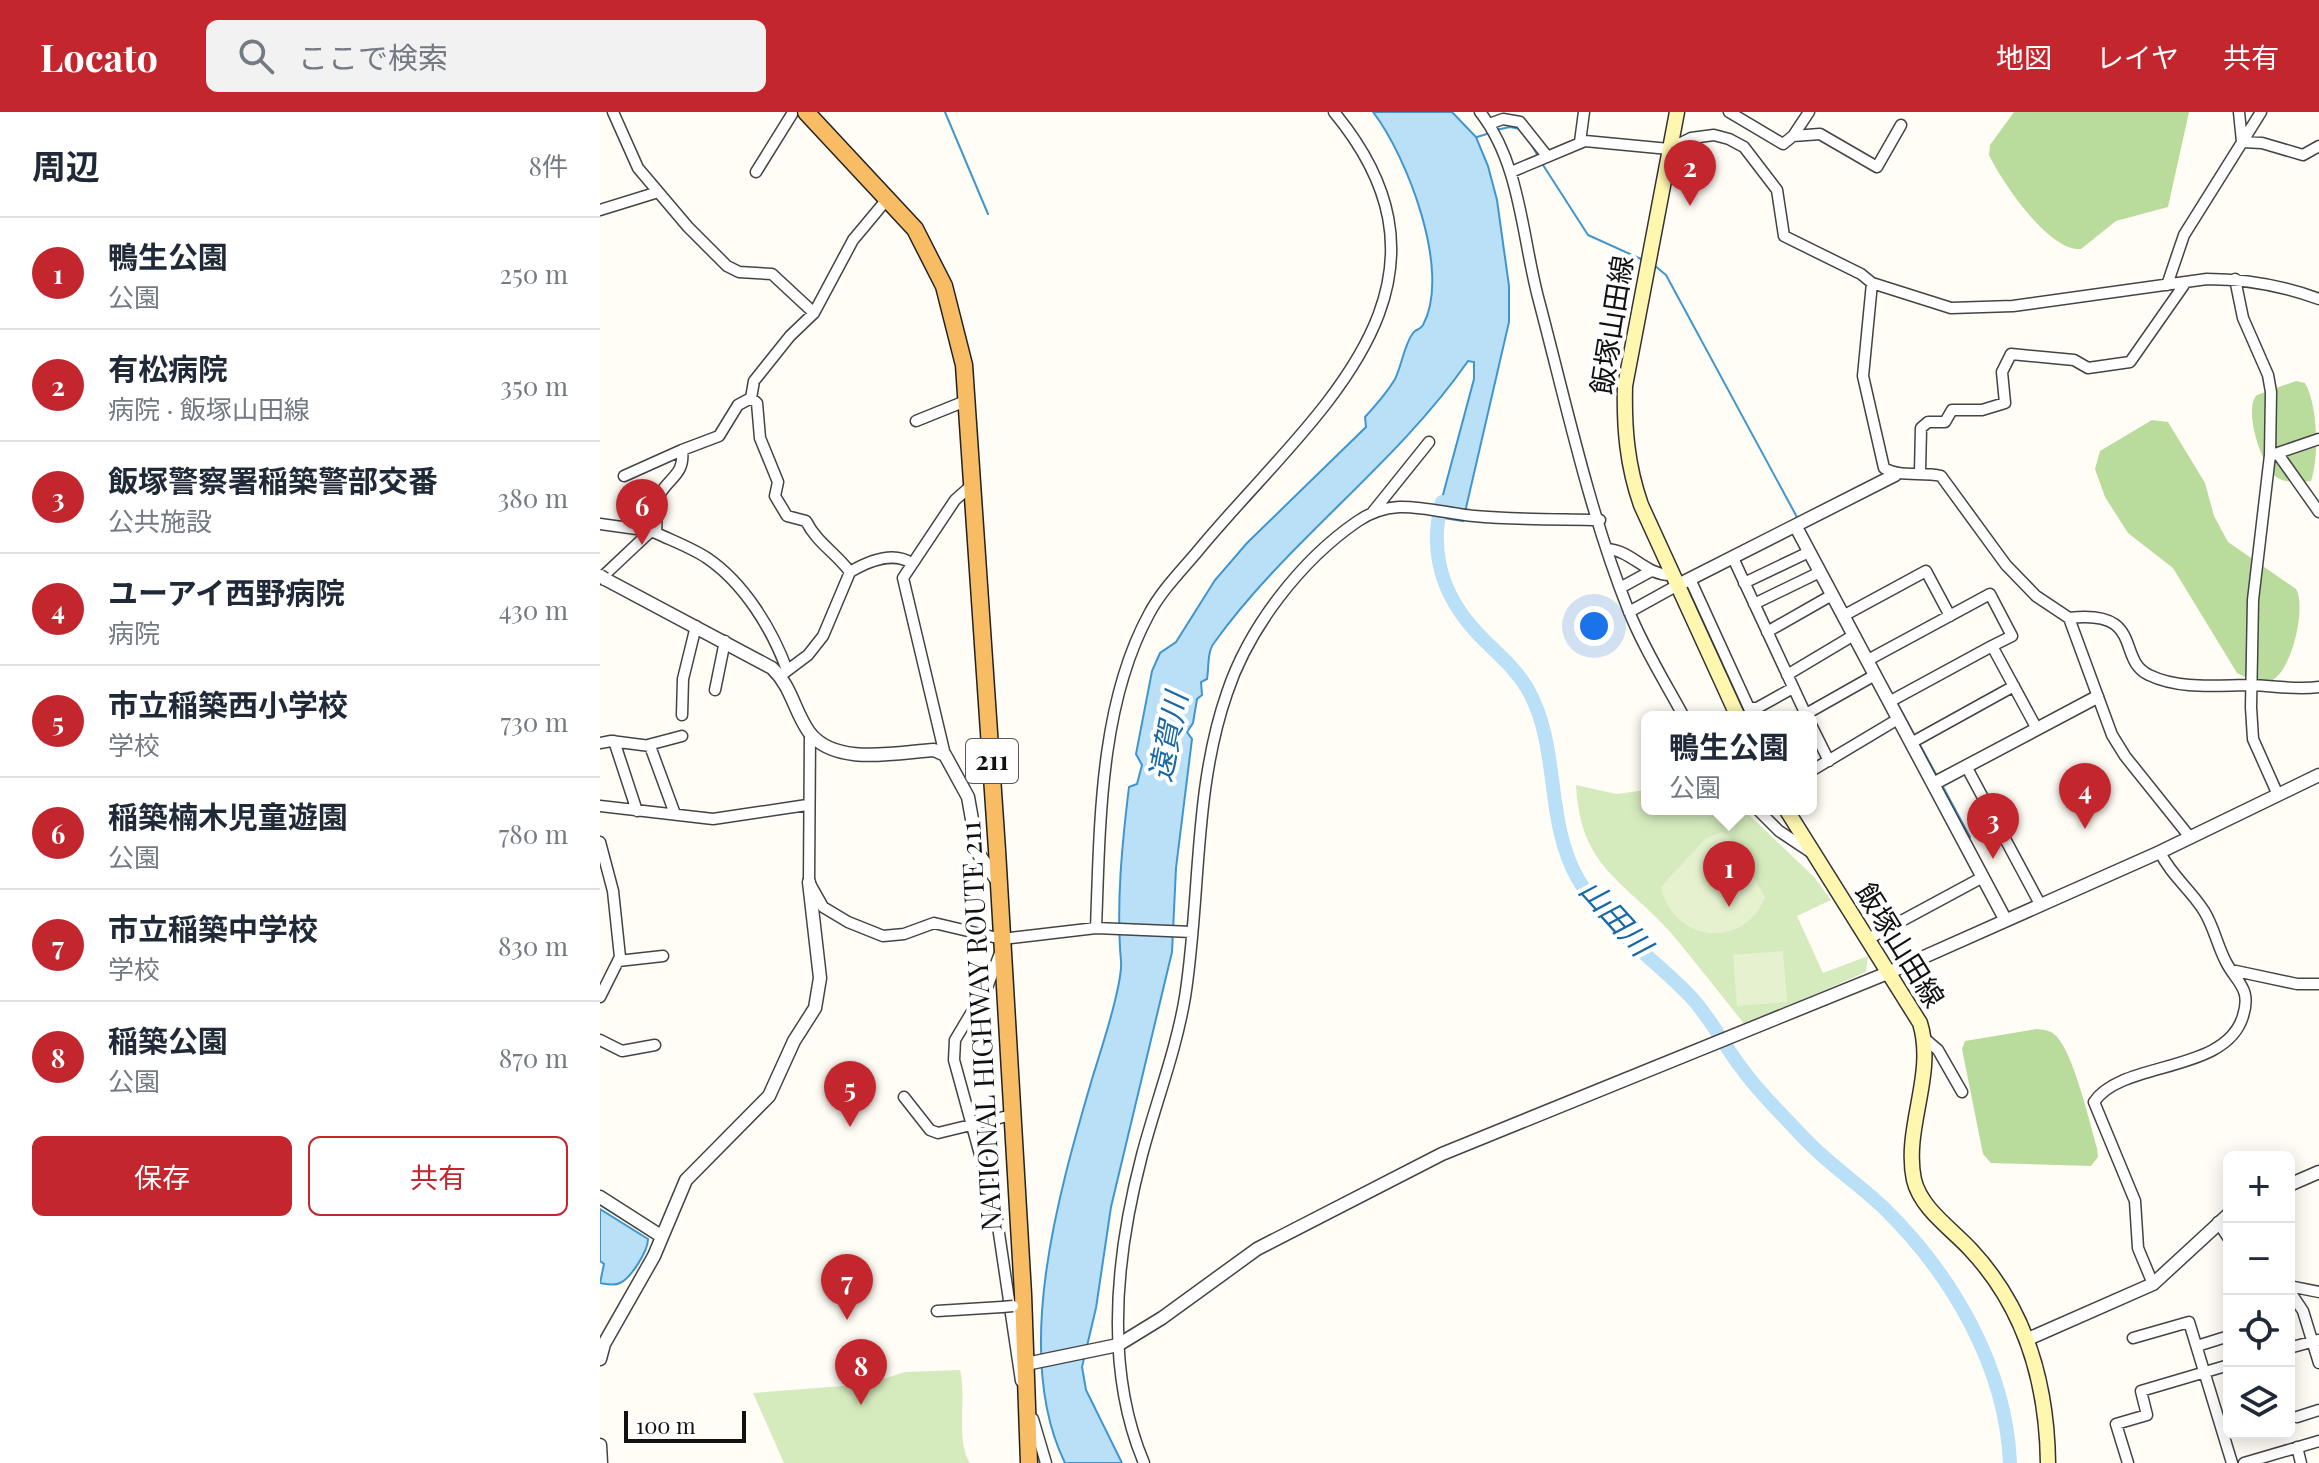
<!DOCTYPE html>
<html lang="ja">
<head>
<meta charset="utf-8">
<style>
  :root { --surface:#fff; --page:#f2f2f3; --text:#1f2937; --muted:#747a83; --line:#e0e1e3; --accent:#c4262e }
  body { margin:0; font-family:"Playfair Display","Noto Sans JP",serif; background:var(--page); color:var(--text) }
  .controls { position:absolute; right:24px; bottom:24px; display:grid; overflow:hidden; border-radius:12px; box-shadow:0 4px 20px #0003 }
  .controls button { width:72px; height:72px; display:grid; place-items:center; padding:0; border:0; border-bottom:2px solid var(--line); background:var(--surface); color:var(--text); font:40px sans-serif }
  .scale { position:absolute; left:24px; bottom:20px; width:122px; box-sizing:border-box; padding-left:8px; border:4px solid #111; border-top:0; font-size:22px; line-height:28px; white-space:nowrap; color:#111; -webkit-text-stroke:6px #fff; paint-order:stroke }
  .you { position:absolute; left:994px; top:514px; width:28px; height:28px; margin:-20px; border:6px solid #fff; border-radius:50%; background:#1a73e8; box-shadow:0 0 0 12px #1a73e833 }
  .badge { display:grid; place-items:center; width:52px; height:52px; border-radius:50%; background:var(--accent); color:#fff; font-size:26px; font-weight:700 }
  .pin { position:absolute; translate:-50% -66px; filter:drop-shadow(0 2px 4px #0008) }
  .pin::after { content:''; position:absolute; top:42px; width:28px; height:24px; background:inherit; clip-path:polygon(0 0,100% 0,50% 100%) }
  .popup { position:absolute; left:1041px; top:599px; width:176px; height:104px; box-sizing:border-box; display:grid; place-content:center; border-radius:12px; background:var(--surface); filter:drop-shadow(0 2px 6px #0005); font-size:26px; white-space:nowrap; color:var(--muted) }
  .popup b { font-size:30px; color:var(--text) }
  .popup::after { content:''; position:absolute; left:50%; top:100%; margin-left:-16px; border:16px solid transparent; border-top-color:var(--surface) }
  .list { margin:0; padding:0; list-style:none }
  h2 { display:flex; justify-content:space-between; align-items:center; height:104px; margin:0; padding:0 32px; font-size:34px }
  h2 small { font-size:26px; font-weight:400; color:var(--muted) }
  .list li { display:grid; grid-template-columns:52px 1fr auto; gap:24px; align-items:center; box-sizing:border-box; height:112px; padding:0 32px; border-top:2px solid var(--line) }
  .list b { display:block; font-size:30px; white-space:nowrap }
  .list p { margin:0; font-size:26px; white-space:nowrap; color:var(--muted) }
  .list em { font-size:26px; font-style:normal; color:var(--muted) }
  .actions { display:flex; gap:16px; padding:24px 32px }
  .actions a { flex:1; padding:18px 0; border:2px solid var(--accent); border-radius:12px; text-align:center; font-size:28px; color:var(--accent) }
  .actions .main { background:var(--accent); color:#fff }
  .icon { flex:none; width:44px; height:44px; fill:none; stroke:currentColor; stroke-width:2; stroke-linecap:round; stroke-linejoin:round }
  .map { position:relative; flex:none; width:1719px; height:1351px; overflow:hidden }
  header { display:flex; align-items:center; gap:48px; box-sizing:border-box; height:112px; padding:0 40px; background:var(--accent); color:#fff }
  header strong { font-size:38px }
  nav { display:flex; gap:44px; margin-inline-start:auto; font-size:28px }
  .search { width:560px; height:72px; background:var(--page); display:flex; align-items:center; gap:20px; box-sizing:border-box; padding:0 28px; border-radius:12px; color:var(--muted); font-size:30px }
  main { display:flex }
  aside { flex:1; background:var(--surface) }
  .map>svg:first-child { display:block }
</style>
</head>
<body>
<header>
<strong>Locato</strong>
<div class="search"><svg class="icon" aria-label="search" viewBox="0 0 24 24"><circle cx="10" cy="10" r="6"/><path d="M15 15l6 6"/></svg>ここで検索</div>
<nav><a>地図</a><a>レイヤ</a><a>共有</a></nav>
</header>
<main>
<aside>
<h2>周辺<small>8件</small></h2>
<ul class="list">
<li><span class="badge">1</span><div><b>鴨生公園</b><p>公園</p></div><em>250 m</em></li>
<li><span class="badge">2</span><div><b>有松病院</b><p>病院 · 飯塚山田線</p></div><em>350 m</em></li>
<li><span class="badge">3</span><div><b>飯塚警察署稲築警部交番</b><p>公共施設</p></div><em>380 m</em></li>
<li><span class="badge">4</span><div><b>ユーアイ西野病院</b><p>病院</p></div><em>430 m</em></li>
<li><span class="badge">5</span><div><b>市立稲築西小学校</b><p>学校</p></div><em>730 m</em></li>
<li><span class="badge">6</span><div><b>稲築楠木児童遊園</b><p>公園</p></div><em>780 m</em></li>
<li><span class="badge">7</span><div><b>市立稲築中学校</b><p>学校</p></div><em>830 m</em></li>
<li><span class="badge">8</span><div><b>稲築公園</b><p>公園</p></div><em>870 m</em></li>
</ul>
<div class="actions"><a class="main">保存</a><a>共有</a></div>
</aside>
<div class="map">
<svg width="1719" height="1351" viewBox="0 0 1719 1351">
  <rect width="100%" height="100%" fill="#fffdf5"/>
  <path fill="#d5ebbd" d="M976 673 1016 682 1047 678V697H1143L1215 766 1231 788 1197 804 1223 861 1268 844 1266 860 1145 913C1121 883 1097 852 1072 822 1024 768 980 756 976 673Z
    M360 1258C367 1287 355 1328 370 1351H184L153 1281 268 1272 305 1260Z"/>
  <path fill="#b9dc9c" d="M1414 0H1589L1568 95 1516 109 1481 137C1449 140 1402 70 1389 43L1390 33Z
    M1696 269 1705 271C1718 293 1719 347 1711 369 1700 370 1685 372 1675 364 1661 352 1643 296 1657 283Z
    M1552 308 1568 310 1605 371 1614 404 1628 430 1696 477C1707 496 1691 565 1668 570 1656 572 1647 566 1637 561L1573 456 1528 421 1505 385 1495 357 1500 339Z
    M1437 917C1444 918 1450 918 1455 923 1473 938 1490 1012 1497 1036L1498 1045 1491 1054 1391 1051 1383 1042 1362 937 1365 929Z"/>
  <path fill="#e6f2cf" d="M1122 720 1130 725 1165 785C1143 839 1073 830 1061 775L1105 727Z
    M1183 839 1187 890 1137 894 1133 843Z"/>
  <path fill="#b9e0f7" stroke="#3f96cf" stroke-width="2" d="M773 0H852L876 25 888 54 897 88 909 174V210L863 409 837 405 874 267V250L868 249C796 353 688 428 614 531 607 540 609 556 607 567L601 570 602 583 597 587 593 611 587 620 592 627 576 756 572 840 511 1095 496 1196 482 1255 486 1278 522 1351H465C411 1241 460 1077 492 967 500 941 523 872 521 849 516 794 522 732 529 675L537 672 542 653 536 642 552 559 560 541 576 530 615 468 647 431 766 315 765 305C776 293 787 281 795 267 802 253 804 233 813 221 817 216 819 219 823 213 852 160 807 44 773 0Z
    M0 1097 48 1127C48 1139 31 1166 20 1171 14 1174 6 1172 0 1171L4 1152 0 1149Z"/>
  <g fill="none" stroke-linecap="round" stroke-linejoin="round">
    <path stroke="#3f96cf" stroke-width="2" d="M345 0 388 102
      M896 18 910 15 920 17
      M877 25 890 21
      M931 32 938 44
      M943 53 988 123 1041 147
      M1054 153 1066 163 1198 407
      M1296 589 1316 626
      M1319 631 1337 664
      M1342 673 1370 725"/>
    <path stroke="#b9e0f7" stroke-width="14" d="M842 390C830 432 839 474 867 509 885 533 911 549 927 576 961 634 944 708 978 767 1005 815 1053 845 1090 884 1111 906 1124 934 1143 958 1160 982 1183 1003 1203 1025 1228 1052 1259 1072 1285 1097 1352 1163 1406 1255 1410 1351"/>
    <g stroke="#444" stroke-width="13">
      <path id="minor" d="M13 0 38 56 88 115 127 154 139 160 172 162 214 201
        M880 0C921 52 922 127 939 189 966 291 989 399 1028 497 1043 535 1065 570 1084 605
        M1129 0 1183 32 1193 24 1209 0
        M1639 0 1642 30 1662 31 1703 43 1719 34
        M889 12 903 7 920 10 947 44
        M1193 24 1220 22 1277 55 1301 13
        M980 30 984 0
        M156 60 192 2
        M911 60 985 29 1069 37 1091 26 1114 23 1129 27 1144 35 1177 78 1184 124 1261 162 1272 171 1351 196 1413 194 1607 167C1647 167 1681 173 1719 187
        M0 98 55 81
        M1635 167 1643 206 1668 263 1671 280 1670 343 1653 488 1651 595 1653 627 1678 683
        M1272 171 1263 264 1284 356C1300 366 1322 359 1341 364L1406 453 1436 484 1469 506 1512 623 1525 644 1589 724
        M1567 173 1584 123 1661 0
        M151 286 154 269 190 224 214 201 253 128 288 86
        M316 309 368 288
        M1678 342 1719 400
        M1672 343 1719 327
        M1320 360 1321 316 1328 310H1345L1352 298H1382L1405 291 1402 260 1411 242 1474 248 1488 256 1530 250 1586 170
        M24 364 82 338
        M772 401 829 330
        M0 412 51 419
        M56 421C73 429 92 436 107 446 144 471 172 517 187 558
        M1007 437C1031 438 1047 464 1071 463
        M1133 446 1207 605
        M0 467 51 419 56 421C57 410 55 392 60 382 70 365 85 362 82 338L119 324 138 293 151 286 157 291 160 326 178 370 175 384 187 404 206 409C217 431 235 440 250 460
        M1090 467 1149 596H1157L1193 576
        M1144 471 1209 440
        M1020 476 1051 459
        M1154 492 1220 460
        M1029 500 1076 474
        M1243 504 1326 459 1350 504
        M1469 506C1545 497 1516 548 1549 563 1580 578 1618 573 1652 573 1675 574 1696 578 1719 575
        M1167 520 1232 483
        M1268 548 1390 482 1412 524 1392 534 1437 617
        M184 561 208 543 223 524 250 460C267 450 293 439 311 451
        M1187 563 1254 523
        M115 578 125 529
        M1289 590 1392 534
        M1206 602 1275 563
        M82 603 83 567 96 514
        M1211 613 1229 649
        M210 621 209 770 223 795 248 810 283 824 304 822 334 811 402 827 496 816 592 820
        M14 629 37 699
        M0 631 11 629 50 634 75 702
        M1311 631 1414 574
        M48 633 82 624
        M345 643 303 466 355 388 373 372
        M1366 654 1440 792
        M1211 659 1298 607
        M0 694 113 707 207 693
        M1157 697 1179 719 1209 739
        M0 730 13 779 20 845 0 885
        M496 816C500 714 499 594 549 502 561 479 581 459 597 440 706 307 883 180 734 0
        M1268 827 1383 765
        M400 841 388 873 355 928 354 948 396 1101 421 1269
        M18 849 63 844
        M1636 859 1697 872H1719
        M1324 926 1338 938 1362 980
        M0 928 22 939 55 933
        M304 985 330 1018 338 1021 412 1003
        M1618 1110 1629 1127
        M1553 1172 1538 1136 1535 1089 1494 990C1522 948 1626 962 1643 904 1652 876 1636 870 1626 850 1617 833 1614 815 1604 799 1591 778 1570 762 1560 740
        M1689 1174 1719 1180
        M1689 1178 1703 1199 1719 1251
        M337 1199 402 1195
        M1533 1226 1589 1210 1632 1351
        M1597 1234 1629 1224
        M1689 1236 1718 1228
        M1697 1305 1719 1298
        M433 1307 446 1351
        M1697 1335 1701 1351
        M544 1351C503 1254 516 1142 542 1043 556 990 576 939 585 885 601 784 593 679 627 581 649 515 701 448 758 409 771 400 784 396 799 395 823 394 850 402 874 404 916 408 958 407 1000 408
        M1528 1351 1516 1312 1547 1303 1541 1279 1629 1253
        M1644 1351 1719 1329"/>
    </g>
    <g stroke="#444" stroke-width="15">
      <path id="tertiary" d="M1196 415 1405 807
        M5 467 172 556C192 575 194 599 209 620 235 655 298 640 334 638L345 643 368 685 378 741 398 770
        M1076 474 1295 363
        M1333 672 1497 585
        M1689 1073 1719 1060
        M0 1085 61 1124
        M1428 1227 1553 1172 1629 1102
        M0 1247 4 1232 54 1144 86 1068 169 984 194 929 215 896 220 866 209 770
        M426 1252 518 1233 562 1206 657 1137 842 1042 1290 860 1560 740 1719 663
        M0 1333 1 1351"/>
    </g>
    <g stroke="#333" stroke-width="17">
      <path id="secondary" d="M1077 0 1025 274C1024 316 1027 353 1041 393L1138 605
        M1186 697 1320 911C1336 963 1303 1016 1314 1068 1321 1097 1352 1117 1371 1138 1426 1197 1447 1273 1448 1351"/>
    </g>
    <g stroke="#222" stroke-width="19">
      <path id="trunk" d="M206 0 315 117 344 174 364 253 397 738 423 1182 429 1351"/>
    </g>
    <use href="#minor" stroke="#fff" stroke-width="10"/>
    <use href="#tertiary" stroke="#fff" stroke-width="12"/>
    <use href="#secondary" stroke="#fff6b0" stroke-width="14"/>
    <use href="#trunk" stroke="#f7bc64" stroke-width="16"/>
    <g stroke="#444" stroke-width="13" stroke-linecap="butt">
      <path id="minor-bridge" d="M402 1195 413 1194"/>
    </g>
    <g stroke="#444" stroke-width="15" stroke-linecap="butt">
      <path id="tertiary-bridge" d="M0 464 5 467"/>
    </g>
    <use href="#minor-bridge" stroke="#fff" stroke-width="10"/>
    <use href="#tertiary-bridge" stroke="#fff" stroke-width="12"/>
  </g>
  <g text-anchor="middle" stroke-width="8" stroke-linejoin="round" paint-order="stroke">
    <rect fill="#fff" stroke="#585858" stroke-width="2" x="366" y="627" width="52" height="44" rx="6"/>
    <g font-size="26" font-weight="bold" fill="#111">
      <text x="392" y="658">211</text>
    </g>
    <g font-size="28" fill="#111" stroke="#fff">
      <text transform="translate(1012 213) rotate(-81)" y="10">飯塚山田線</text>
      <text transform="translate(1300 833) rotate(58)" y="10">飯塚山田線</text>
      <text transform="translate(381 914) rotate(-93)" y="10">NATIONAL HIGHWAY ROUTE 211</text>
    </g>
    <g font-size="30" font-style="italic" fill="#1768a6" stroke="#fff">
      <text transform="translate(569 625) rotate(-79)" y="10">遠賀川</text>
      <text transform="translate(1015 806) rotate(48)" y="10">山田川</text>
    </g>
  </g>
</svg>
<div class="controls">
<button>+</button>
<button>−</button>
<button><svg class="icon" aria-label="locate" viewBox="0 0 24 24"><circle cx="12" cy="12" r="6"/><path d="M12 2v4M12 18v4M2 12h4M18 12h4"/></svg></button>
<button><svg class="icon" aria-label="layers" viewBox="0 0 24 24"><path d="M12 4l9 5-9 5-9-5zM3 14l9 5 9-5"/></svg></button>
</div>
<div class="scale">100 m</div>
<div class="you"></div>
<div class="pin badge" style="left:1129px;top:795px">1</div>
<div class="popup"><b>鴨生公園</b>公園</div>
<div class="pin badge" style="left:1090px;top:94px">2</div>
<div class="pin badge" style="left:1393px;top:747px">3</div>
<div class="pin badge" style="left:1485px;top:717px">4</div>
<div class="pin badge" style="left:250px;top:1015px">5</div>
<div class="pin badge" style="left:42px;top:433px">6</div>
<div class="pin badge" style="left:247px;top:1208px">7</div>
<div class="pin badge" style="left:261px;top:1293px">8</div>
</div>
</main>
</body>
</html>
